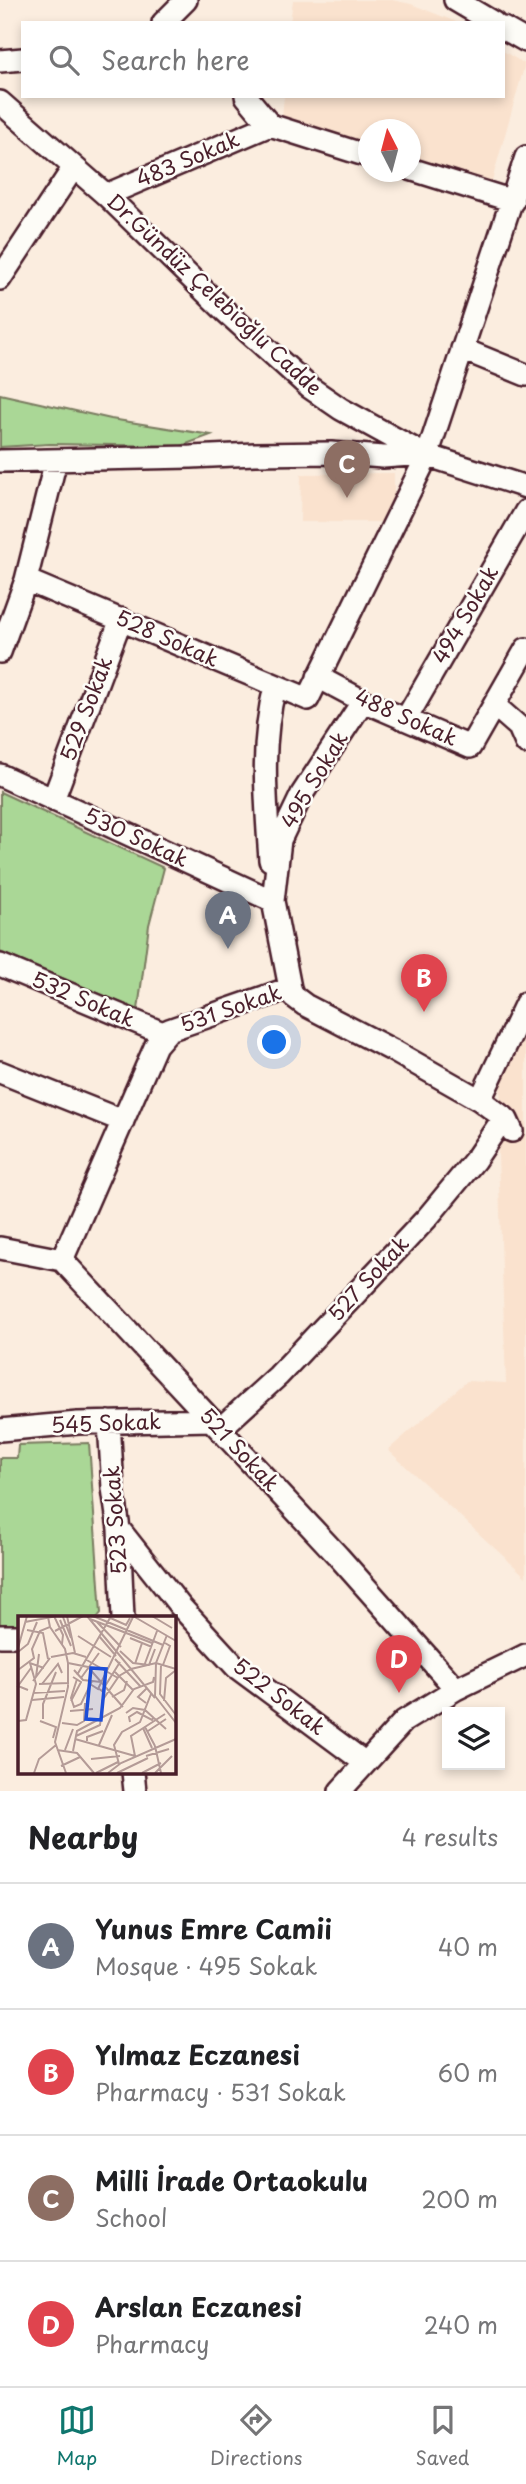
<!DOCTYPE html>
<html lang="en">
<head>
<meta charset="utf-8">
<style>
  :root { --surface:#fff; --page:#f2f2f2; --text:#202124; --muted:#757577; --line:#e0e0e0; --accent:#0f766e }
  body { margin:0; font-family:"Playpen Sans",sans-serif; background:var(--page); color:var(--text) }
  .controls { position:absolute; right:21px; bottom:21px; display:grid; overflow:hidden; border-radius:0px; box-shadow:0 4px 10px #0003 }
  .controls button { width:63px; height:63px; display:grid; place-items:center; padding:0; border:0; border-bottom:2px solid var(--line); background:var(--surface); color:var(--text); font:35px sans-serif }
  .compass { position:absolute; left:358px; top:119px; width:63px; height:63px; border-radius:50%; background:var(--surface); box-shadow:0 4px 10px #0003; rotate:354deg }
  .you { position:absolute; left:275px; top:1043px; width:24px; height:24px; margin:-18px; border:5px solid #fff; border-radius:50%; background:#1a73e8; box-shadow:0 0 0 10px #1a73e833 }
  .badge { display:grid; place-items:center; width:46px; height:46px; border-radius:50%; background:var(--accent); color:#fff; font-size:23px; font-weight:700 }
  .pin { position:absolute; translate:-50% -58px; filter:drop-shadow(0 2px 4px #0008) }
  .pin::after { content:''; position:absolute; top:37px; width:24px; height:21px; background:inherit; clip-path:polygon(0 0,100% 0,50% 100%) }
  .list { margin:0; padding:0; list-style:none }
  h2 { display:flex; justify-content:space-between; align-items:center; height:91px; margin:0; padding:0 28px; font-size:30px }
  h2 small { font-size:23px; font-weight:400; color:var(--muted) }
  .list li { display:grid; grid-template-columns:46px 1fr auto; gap:21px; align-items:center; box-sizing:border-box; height:126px; padding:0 28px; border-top:2px solid var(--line) }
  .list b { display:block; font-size:26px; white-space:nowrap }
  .list p { margin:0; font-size:23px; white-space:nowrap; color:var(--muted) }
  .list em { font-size:23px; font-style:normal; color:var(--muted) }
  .icon { flex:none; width:38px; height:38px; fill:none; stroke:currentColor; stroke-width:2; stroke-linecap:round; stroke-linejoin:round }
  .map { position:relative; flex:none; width:526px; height:1791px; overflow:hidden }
  .search { position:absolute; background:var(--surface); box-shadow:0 4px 10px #0003; left:21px; right:21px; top:21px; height:77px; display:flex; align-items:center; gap:18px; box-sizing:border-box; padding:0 24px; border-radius:0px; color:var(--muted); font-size:26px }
  .sheet { height:595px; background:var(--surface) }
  nav { display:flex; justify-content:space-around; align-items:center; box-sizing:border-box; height:98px; border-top:2px solid var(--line); background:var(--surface); font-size:19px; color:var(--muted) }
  nav a { display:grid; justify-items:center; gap:4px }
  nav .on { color:var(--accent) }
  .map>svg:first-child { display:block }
</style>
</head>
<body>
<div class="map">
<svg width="526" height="1791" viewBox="0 0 526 1791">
  <rect width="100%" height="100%" fill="#fbeddf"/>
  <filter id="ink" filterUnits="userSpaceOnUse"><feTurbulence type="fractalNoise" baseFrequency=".0143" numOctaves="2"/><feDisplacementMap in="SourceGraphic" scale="14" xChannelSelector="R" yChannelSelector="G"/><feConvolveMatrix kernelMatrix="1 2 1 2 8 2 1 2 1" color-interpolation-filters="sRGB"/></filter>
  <g filter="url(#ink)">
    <path fill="#fae2ce" d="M293 0H392L411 4 459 23H290Z
      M503 51 525 64 491 184 411 158 410 130H368V145L282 117 284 96H503Z
      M394 473V522H300L301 474Z
      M526 1033V1577L388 1450 467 1381 506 1383 498 1155 501 1081Z"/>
    <path fill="#aad796" stroke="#7a7b60" stroke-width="2" d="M0 394 111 419 211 435 181 446 50 444 0 447Z
      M0 792 164 868 149 925 138 1010 0 952Z
      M89 1443 101 1613 97 1618H19V1627H0V1458H17L18 1445Z"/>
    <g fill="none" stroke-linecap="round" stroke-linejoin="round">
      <g stroke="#4a1f2b" stroke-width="26">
        <path id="minor" d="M455 0 494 23
          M163 23 186 0
          M503 28 526 41
          M0 61 23 59
          M246 96 270 125 368 156
          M0 102 106 195 225 311 309 387 341 409 423 454 526 487
          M410 169 513 201
          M106 195 270 125
          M0 279 74 167
          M462 349 526 375
          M0 461 191 457 255 454 331 453 383 457 423 454
          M26 580 308 699 427 456 526 157
          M0 652 26 580 56 460
          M318 677 363 701 470 747 526 649
          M363 701 302 794 280 840 273 901 290 988 293 996 305 1005 392 1050 480 1100 507 1120 512 1131
          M494 705 519 727 526 743
          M406 719 526 511
          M0 775 273 901
          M53 800 121 619
          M270 860C266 801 260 744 275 687
          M0 965 165 1034
          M0 1072 123 1121
          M480 1100 526 1003
          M0 1248 62 1260 338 1556 456 1689
          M62 1260 156 1045 169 1030 290 988
          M109 1422 113 1488 119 1529 123 1618
          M220 1429 278 1376 427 1218 475 1160 504 1117
          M0 1430 78 1423 212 1420
          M119 1529 180 1606 236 1667 364 1762
          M0 1636H19
          M133 1772 135 1791
          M340 1791 404 1721 456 1689 526 1655"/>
      </g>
      <use href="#minor" stroke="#fdfcf7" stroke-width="21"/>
    </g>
  </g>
  <g text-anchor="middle" stroke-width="5" stroke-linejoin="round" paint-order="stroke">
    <g font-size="21" fill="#4a1f2b" stroke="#fdfcf7">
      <text transform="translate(188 160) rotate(-23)" y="7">483 Sokak</text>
      <text transform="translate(214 295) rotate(43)" y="7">Dr.Gündüz Çelebioğlu Cadde</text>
      <text transform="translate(466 615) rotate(-60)" y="7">494 Sokak</text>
      <text transform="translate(167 639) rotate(24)" y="7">528 Sokak</text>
      <text transform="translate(87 709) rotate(-69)" y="7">529 Sokak</text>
      <text transform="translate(406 718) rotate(24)" y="7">488 Sokak</text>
      <text transform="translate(315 780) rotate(-59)" y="7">495 Sokak</text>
      <text transform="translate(136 838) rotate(25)" y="7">530 Sokak</text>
      <text transform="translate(83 1000) rotate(23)" y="7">532 Sokak</text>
      <text transform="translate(231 1009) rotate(-19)" y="7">531 Sokak</text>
      <text transform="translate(369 1279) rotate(-47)" y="7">527 Sokak</text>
      <text transform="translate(106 1424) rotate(-2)" y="7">545 Sokak</text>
      <text transform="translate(239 1450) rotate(47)" y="7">521 Sokak</text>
      <text transform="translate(116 1520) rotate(-94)" y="7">523 Sokak</text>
      <text transform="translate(279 1697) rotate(38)" y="7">522 Sokak</text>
    </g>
  </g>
  <g transform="translate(18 1616)">
    <rect width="158" height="158" fill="#fbeddf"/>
    <path fill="none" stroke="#b49b97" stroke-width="2" d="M36 0 45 19 44 28M49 0 57 37M69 0 137 82M75 0 145 29M88 0 108 9 112 2M115 0 158 25M134 0 154 12M45 1 53 22M72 3 134 27M42 4 53 30M7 6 39 0M79 6 103 31M32 11 47 33 50 47V71L37 126 48 157M9 14 25 17 30 43M37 15 65 0M149 19 138 47 137 80 158 107M60 20 93 41M81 20 98 40M112 22 134 31M0 32 9 0M102 35 115 47 131 49 137 33M0 36 10 28 19 6M33 41 55 37 68 41M67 43 100 62M97 43 123 71M50 47 70 51 105 91M117 48 124 27M143 49 142 78 158 99M145 49 152 30 147 27M126 50 139 15M0 54 16 42 14 33 22 15 32 11 30 1M56 54 65 64 83 66M97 56 115 74M59 59 92 2M18 61 21 38M63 62 81 37M59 63 53 82 56 91 63 88 74 65M15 65 32 42M21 68 51 67M24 68 40 48 44 57M72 68 80 73 115 1M80 72 84 75 102 46M10 74 0 70 13 52M15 77 47 75M94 81 106 74 109 65M14 84 46 81M53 85 63 66 55 61M84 85 101 60 113 53 138 47 158 53M146 85 148 62 158 54M128 87 120 81 129 72M52 95 75 93M108 97 115 92 127 94 148 113M25 103V88L38 56M0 105 8 104 18 68 12 47 26 52M22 105 38 111 35 122M112 106 111 101 119 96 134 104 136 101M44 107 59 109 66 105 67 87M127 111 137 130M125 112 134 132M130 115 148 103M58 120 82 109 83 101M57 123 117 140M69 125V121L85 115M81 129 94 99M137 130 143 157M39 134 59 137 76 157M47 134 55 113M55 135 59 115 102 92 116 73 135 66 136 61M117 140 113 120 147 98M128 140 151 133M73 143 102 140M101 148 96 129 104 116 122 106 133 78M43 150 62 141M16 157 21 143 38 129M78 157 100 146M90 157 103 147 158 123M99 157 130 142M124 157 143 147M137 157 154 140"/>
    <path fill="#1d4ed8" fill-opacity="0.15" stroke="#1d4ed8" stroke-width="3.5" d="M73 52 88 53 83 104 68 103Z"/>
    <rect width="158" height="158" fill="none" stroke="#4a1f2b" stroke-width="3.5"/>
  </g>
</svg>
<div class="controls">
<button><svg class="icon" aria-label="layers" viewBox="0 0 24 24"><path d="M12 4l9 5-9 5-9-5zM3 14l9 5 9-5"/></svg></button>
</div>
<svg class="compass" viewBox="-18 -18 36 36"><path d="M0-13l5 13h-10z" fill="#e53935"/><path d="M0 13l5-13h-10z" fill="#757577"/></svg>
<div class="you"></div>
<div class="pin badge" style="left:228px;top:949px;background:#6b7280">A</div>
<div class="pin badge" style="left:424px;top:1012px;background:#e0444e">B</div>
<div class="pin badge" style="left:347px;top:498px;background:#8d6e63">C</div>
<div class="pin badge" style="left:399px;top:1693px;background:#e0444e">D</div>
<div class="search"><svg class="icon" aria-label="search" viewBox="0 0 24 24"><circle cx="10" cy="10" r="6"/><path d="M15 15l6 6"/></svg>Search here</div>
</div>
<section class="sheet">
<h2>Nearby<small>4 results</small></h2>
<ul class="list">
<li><span class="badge" style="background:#6b7280">A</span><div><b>Yunus Emre Camii</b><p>Mosque · 495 Sokak</p></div><em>40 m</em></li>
<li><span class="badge" style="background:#e0444e">B</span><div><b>Yılmaz Eczanesi</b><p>Pharmacy · 531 Sokak</p></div><em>60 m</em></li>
<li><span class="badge" style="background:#8d6e63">C</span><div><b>Milli İrade Ortaokulu</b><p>School</p></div><em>200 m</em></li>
<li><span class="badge" style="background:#e0444e">D</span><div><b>Arslan Eczanesi</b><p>Pharmacy</p></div><em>240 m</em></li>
</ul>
</section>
<nav>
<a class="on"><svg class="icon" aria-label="map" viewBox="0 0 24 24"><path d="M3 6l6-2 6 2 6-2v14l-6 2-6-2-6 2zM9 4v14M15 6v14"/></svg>Map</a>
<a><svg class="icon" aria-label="directions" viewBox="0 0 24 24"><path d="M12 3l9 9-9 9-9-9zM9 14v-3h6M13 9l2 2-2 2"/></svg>Directions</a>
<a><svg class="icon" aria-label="saved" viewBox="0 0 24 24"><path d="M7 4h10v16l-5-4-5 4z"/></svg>Saved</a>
</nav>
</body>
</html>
